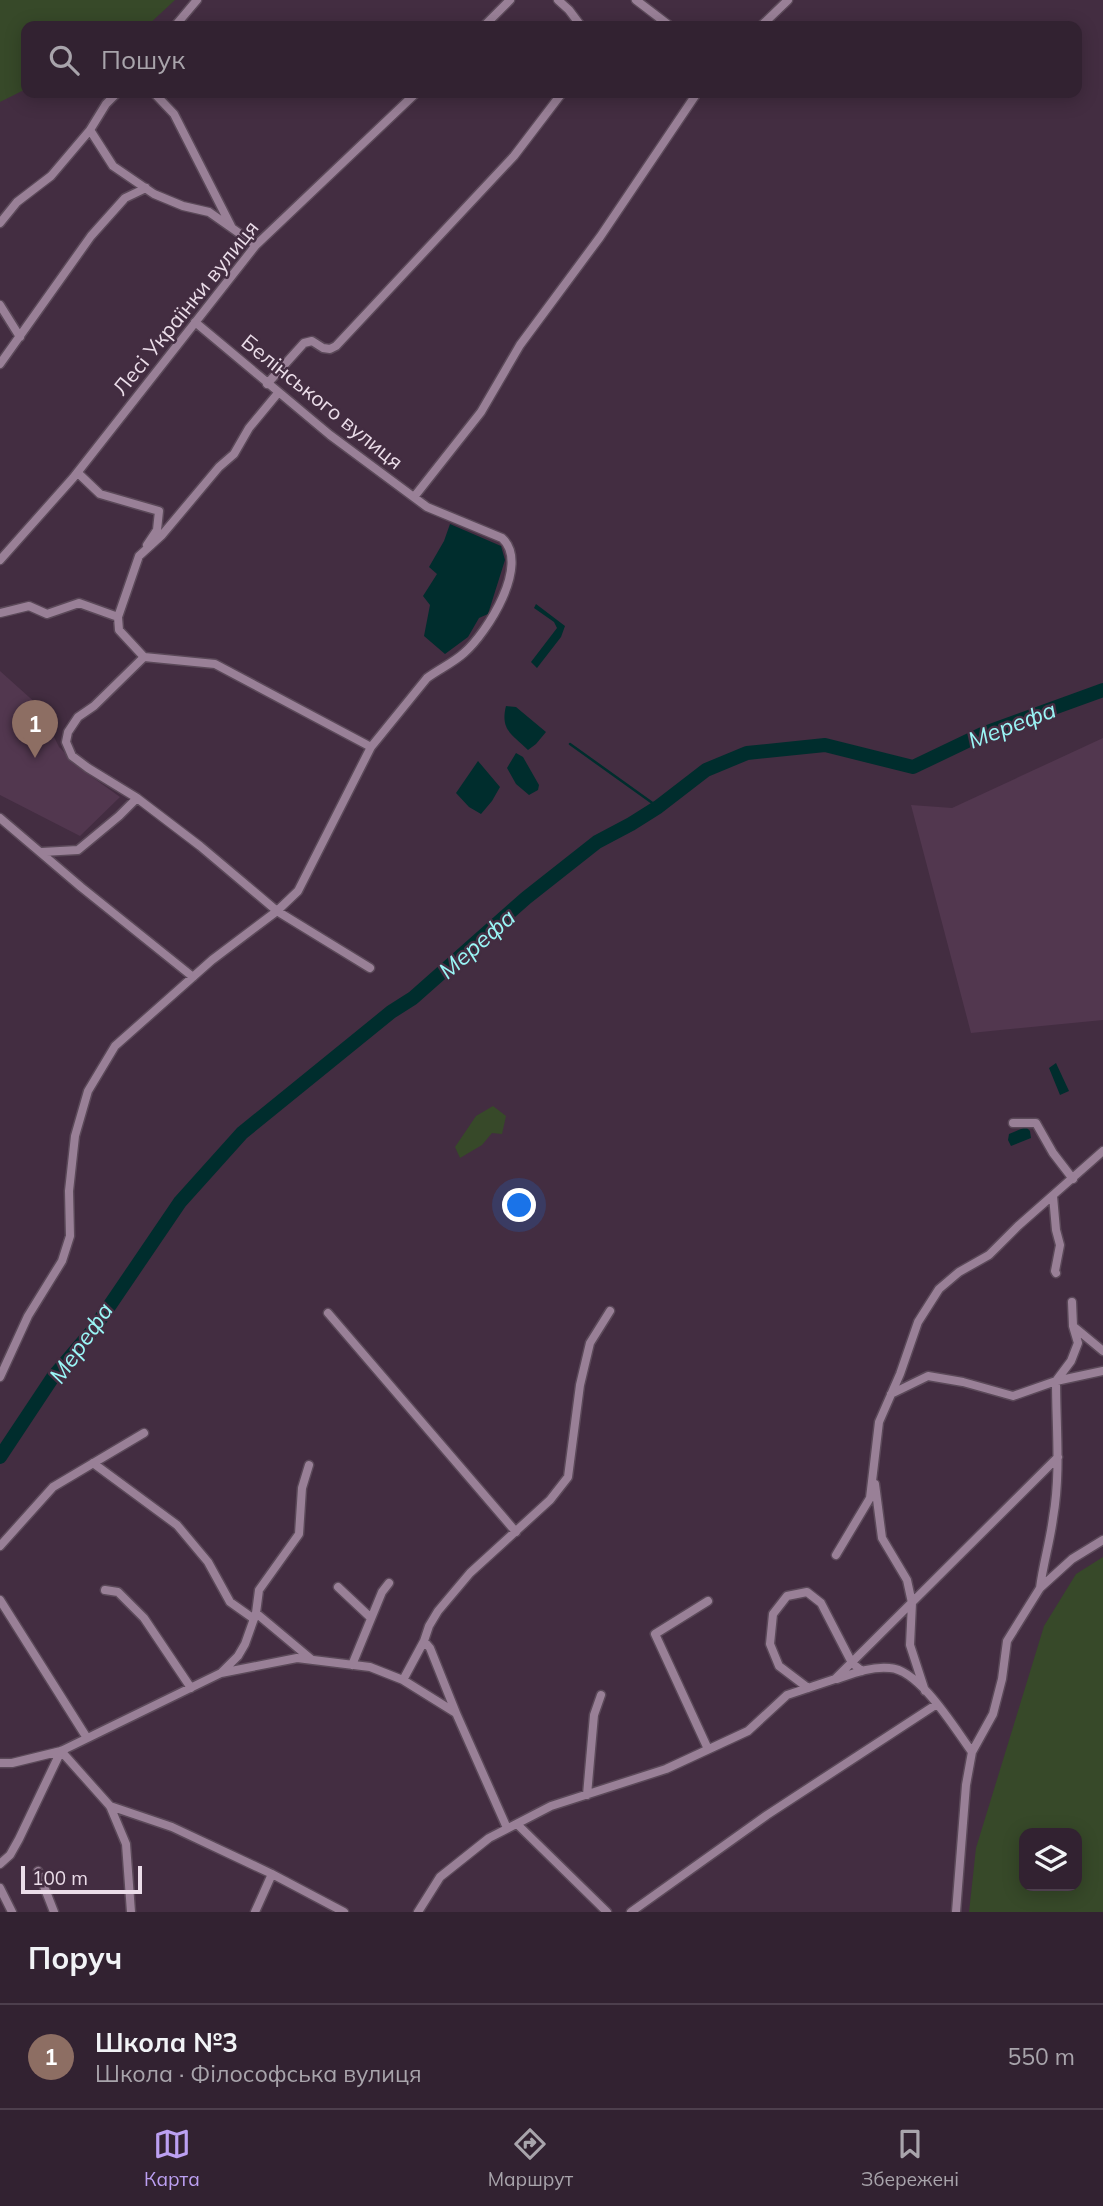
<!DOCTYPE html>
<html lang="uk">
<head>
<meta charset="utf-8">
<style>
  :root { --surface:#322231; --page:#3d2f3d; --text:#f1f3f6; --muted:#a8a4ab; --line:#4d3f4d; --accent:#bca0f2 }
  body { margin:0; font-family:Mulish,sans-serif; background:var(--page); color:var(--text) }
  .controls { position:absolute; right:21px; bottom:21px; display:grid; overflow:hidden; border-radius:14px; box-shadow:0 4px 18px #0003 }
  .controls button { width:63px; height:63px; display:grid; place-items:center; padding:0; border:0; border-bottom:2px solid var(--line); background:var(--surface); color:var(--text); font:35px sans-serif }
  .scale { position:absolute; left:21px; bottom:18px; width:121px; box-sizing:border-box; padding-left:7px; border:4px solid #ebdde9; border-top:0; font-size:19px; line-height:24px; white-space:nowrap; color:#ebdde9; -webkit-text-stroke:5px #432d41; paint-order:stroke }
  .you { position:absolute; left:520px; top:1206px; width:24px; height:24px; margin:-18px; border:5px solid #fff; border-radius:50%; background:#1a73e8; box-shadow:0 0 0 10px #1a73e833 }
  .badge { display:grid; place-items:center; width:46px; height:46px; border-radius:50%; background:var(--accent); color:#fff; font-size:23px; font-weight:700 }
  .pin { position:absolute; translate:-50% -58px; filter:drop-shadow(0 2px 4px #0008) }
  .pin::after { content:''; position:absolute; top:37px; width:24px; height:21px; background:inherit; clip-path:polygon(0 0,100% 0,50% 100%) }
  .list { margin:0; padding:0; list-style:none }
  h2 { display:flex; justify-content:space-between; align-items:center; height:91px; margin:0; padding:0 28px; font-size:30px }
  h2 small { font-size:23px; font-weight:400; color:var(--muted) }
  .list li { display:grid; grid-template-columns:46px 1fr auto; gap:21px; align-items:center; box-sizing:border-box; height:105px; padding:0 28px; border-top:2px solid var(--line) }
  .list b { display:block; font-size:26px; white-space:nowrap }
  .list p { margin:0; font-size:23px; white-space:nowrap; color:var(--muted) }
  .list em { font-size:23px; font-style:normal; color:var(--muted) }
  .icon { flex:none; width:38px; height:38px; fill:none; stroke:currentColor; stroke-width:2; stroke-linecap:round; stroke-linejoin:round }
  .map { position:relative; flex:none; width:1103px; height:1912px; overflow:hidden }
  .search { position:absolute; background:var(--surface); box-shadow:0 4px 18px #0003; left:21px; right:21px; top:21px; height:77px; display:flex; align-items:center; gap:18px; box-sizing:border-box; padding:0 24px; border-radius:14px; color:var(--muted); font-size:26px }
  .sheet { height:196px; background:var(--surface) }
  nav { display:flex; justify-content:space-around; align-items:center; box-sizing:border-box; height:98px; border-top:2px solid var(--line); background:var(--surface); font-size:19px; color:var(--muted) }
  nav a { display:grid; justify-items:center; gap:4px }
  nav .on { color:var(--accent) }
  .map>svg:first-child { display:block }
</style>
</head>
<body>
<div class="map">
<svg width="1103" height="1912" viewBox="0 0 1103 1912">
  <rect width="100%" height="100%" fill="#432d41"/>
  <path fill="#52374f" d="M0 671 39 706 59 747 81 769 120 797 80 836 0 795Z
    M1103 738V1020L971 1033 911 805 952 808Z"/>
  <path fill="#374929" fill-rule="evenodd" d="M0 0H175L147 26H26V89L0 102Z
    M493 1106 506 1116 502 1134 492 1133 482 1145 460 1158 455 1147 476 1116Z
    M1103 1557V1912H969L976 1848 1044 1626 1076 1574ZM1077 1833V1886H1024V1833Z"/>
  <path fill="#002d2d" d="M450 524 501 546 505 560 488 614 479 618 468 637 445 654 424 636 430 605 423 596 437 574 429 567 444 541Z
    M536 604 565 626 561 637 537 668 531 662 557 628 554 622 534 608Z
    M506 706 516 707 546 732 536 744 528 750C512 734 500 730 506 706Z
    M516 753 523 757 539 785 538 790 529 795 516 784 507 768Z
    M478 761 500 787 492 801 481 814 469 807 456 793Z
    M1056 1063 1069 1091 1060 1095 1049 1068Z
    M1026 1127 1030 1131 1031 1138 1011 1146 1008 1140 1009 1134Z"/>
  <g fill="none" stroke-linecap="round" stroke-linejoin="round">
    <path stroke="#002d2d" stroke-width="2.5" d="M570 744 658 807"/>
    <path stroke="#002d2d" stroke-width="14" d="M0 1457 53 1377 93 1330 180 1202 242 1133 391 1012 413 998 526 898 597 842 631 824 658 807 706 770 747 753 825 745 913 767 982 734 1103 690"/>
    <g stroke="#5b4959" stroke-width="11">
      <path id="minor" d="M558 0 569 10 581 26
        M636 0 670 26
        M175 26 197 0
        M484 26 510 0
        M761 26 788 0
        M154 93 174 114 231 226
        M90 130 113 166 154 194 183 206 209 212 256 245
        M0 223 17 202 51 176 90 130 106 104 117 93
        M0 305 20 337
        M0 364 91 236 125 198 146 188
        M267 384 304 343 312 341 323 348 330 349 336 346 514 156 562 93
        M78 473 100 494 159 511 157 530 147 545
        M414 497 481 412 520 345 600 237 697 93
        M0 560 73 478 256 245 416 93
        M0 613 29 606 47 614 79 603 118 617
        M144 657 119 630 118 617 139 556 162 535 219 467 234 454 249 428 278 393
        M0 818 81 887 193 977
        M42 852 78 850 119 816 137 798
        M370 968 277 911 200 846 137 798 88 768 72 756 66 742 68 732 78 717 94 706 144 657 215 664 371 747
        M1013 1123H1036L1053 1153 1073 1179
        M1053 1196 1056 1230 1060 1245 1055 1271 1056 1273
        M1072 1302 1073 1326 1103 1351
        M328 1313 516 1532
        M0 1377 28 1316 62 1261 70 1236 69 1191 75 1136 88 1091 115 1046 212 960 277 911 298 891 371 747 427 678C439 669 453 663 464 653 487 633 531 564 502 538L427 507 330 435 195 322
        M891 1394 928 1376 963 1382 1013 1396 1056 1381 1071 1361 1078 1343 1073 1326
        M93 1463 177 1525 208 1562 230 1602 254 1619
        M875 1484 882 1538 907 1580 912 1603 910 1645 925 1691
        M0 1546 53 1487 144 1433
        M836 1555 870 1498 879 1422 900 1374 918 1322 939 1289 959 1272 989 1255 1018 1226 1103 1151
        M338 1587 371 1618
        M1040 1588C1043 1564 1050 1542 1053 1518 1061 1473 1056 1427 1056 1381L1103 1371
        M105 1590 118 1592 144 1618 191 1688
        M0 1600 87 1738
        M708 1601 655 1634 708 1749
        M256 1613 311 1659
        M424 1641 430 1648 456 1713
        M352 1665 382 1592 389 1583
        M222 1672 238 1656 245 1644 256 1613 259 1590 299 1534 302 1488 309 1465
        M837 1679C854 1673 872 1666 890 1668 920 1670 955 1729 972 1752
        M403 1680 424 1641 429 1626 438 1611 470 1573 550 1500 568 1477 580 1385 590 1343 610 1311
        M808 1688 779 1666 770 1644 773 1614 787 1596 807 1592 821 1603 852 1663 862 1671
        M0 1763H12L61 1751 221 1673 297 1658 370 1667 403 1680 456 1713 507 1828
        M587 1795 594 1715 601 1695
        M110 1806 172 1827 272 1874 344 1912
        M517 1824 607 1912
        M0 1864 10 1855 19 1839 61 1751 110 1806 126 1844 131 1912
        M38 1871 54 1912
        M0 1888 12 1912
        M255 1912 272 1874
        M418 1912 440 1877 489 1838 551 1806 666 1769 748 1731 787 1695 835 1679 1058 1457
        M631 1912 767 1815 937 1704
        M956 1912 966 1785 972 1752 993 1714 1002 1679 1007 1641 1040 1588 1072 1559 1103 1540"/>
    </g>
    <use href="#minor" stroke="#998097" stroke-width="8"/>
  </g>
  <g text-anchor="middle" stroke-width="5" stroke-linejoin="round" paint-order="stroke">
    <g font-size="21" fill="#ebdde9" stroke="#432d41">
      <text transform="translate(186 308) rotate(-51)" y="7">Лесі Українки вулиця</text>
      <text transform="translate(322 402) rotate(39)" y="7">Белінського вулиця</text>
    </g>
    <g font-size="23" font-style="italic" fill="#9af6f6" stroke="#432d41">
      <text transform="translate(1012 725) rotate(-21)" y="8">Мерефа</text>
      <text transform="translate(477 944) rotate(-41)" y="8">Мерефа</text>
      <text transform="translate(81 1343) rotate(-55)" y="8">Мерефа</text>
    </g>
  </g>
</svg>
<div class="controls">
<button><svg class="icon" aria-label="layers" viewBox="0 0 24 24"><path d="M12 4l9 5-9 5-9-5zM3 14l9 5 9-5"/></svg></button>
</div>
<div class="scale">100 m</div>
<div class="you"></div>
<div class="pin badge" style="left:35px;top:758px;background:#8d6e63">1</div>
<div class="search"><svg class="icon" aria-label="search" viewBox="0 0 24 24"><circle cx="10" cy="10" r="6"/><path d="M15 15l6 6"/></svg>Пошук</div>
</div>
<section class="sheet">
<h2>Поруч<small></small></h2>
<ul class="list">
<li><span class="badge" style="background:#8d6e63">1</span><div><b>Школа №3</b><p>Школа · Філософська вулиця</p></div><em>550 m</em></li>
</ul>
</section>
<nav>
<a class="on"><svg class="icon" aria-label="map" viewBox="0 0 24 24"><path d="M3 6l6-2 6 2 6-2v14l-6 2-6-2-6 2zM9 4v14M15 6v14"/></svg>Карта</a>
<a><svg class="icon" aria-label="directions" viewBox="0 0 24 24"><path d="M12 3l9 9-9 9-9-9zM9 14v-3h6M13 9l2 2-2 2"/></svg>Маршрут</a>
<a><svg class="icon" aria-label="saved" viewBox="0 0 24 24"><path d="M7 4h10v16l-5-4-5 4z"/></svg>Збережені</a>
</nav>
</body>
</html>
